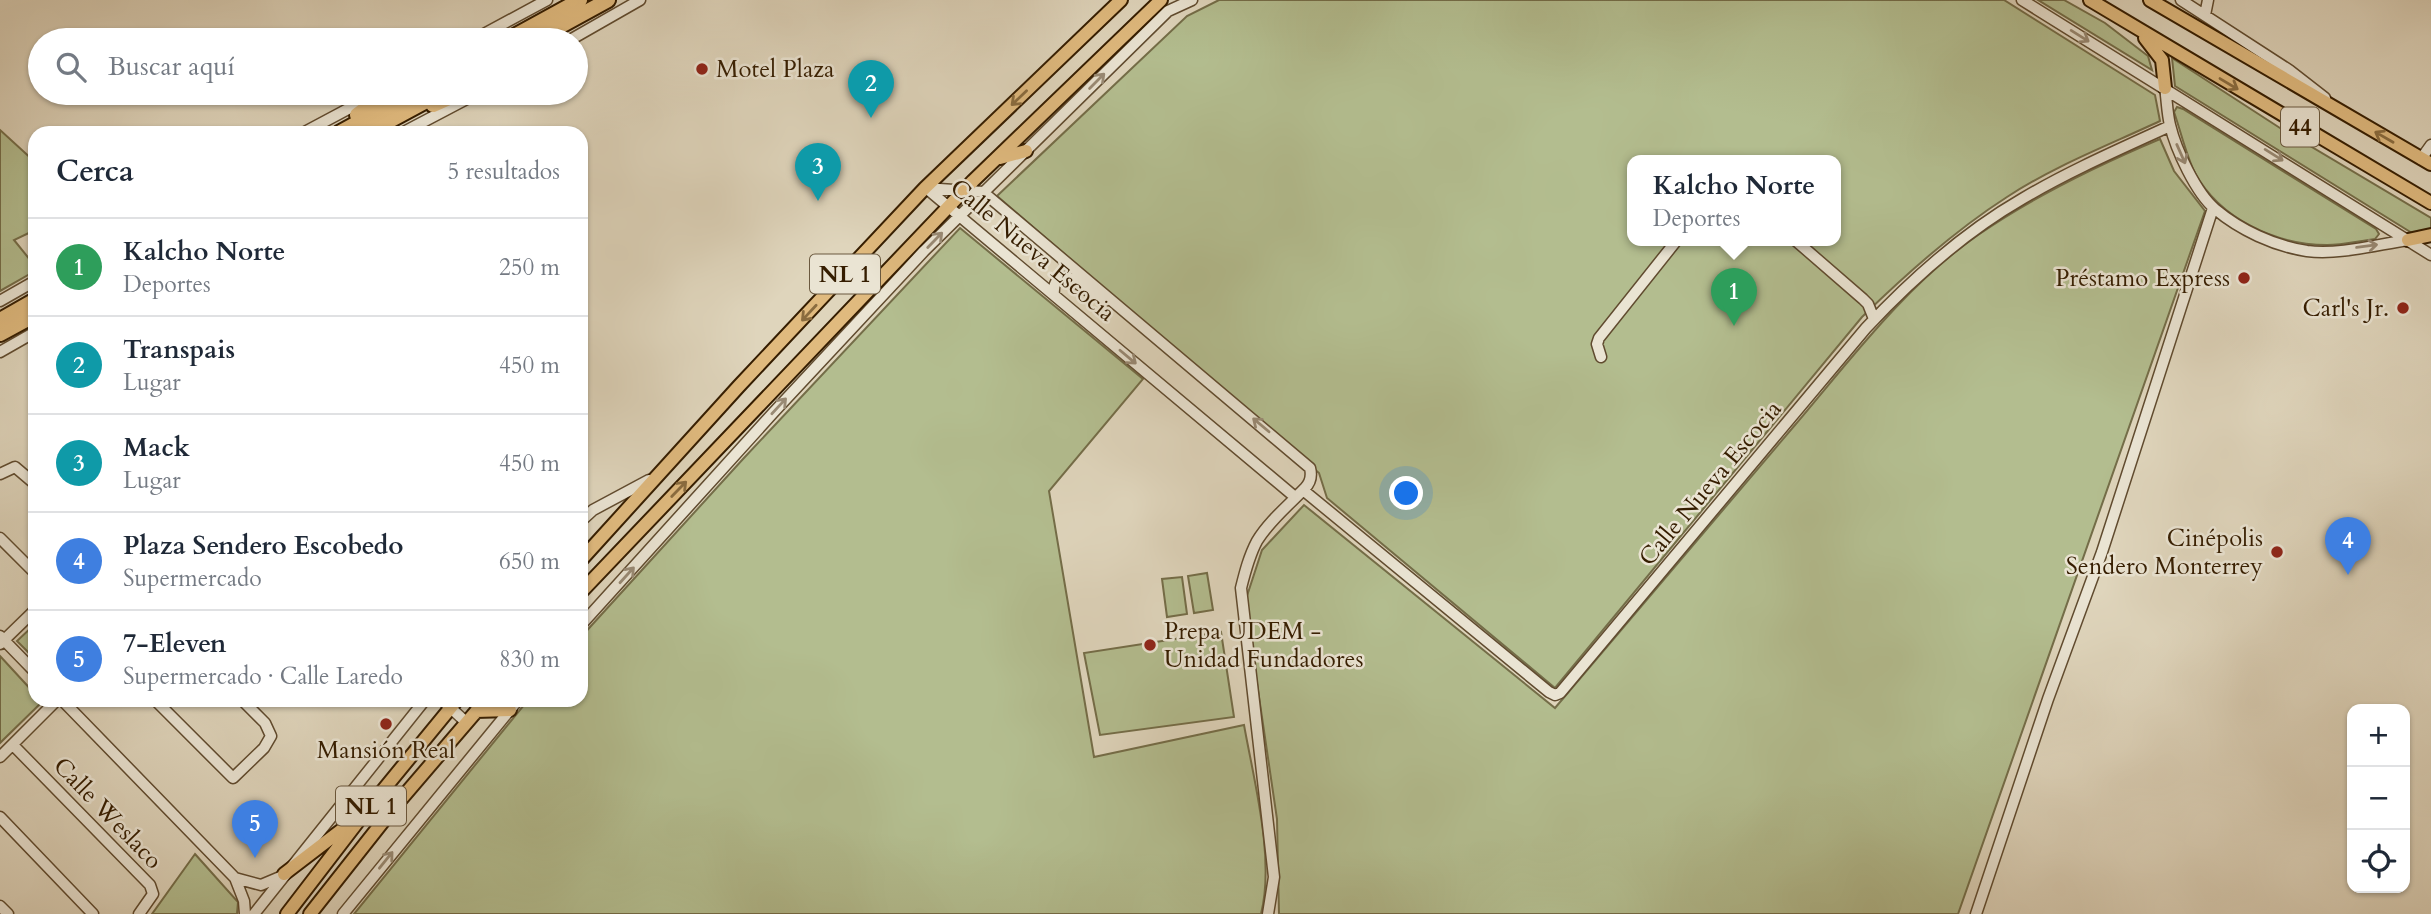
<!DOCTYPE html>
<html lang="es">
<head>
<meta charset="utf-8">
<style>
  :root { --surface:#fff; --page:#f6f6f7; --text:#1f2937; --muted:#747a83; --line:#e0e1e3; --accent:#111827 }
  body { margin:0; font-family:Cardo,serif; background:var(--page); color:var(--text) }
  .controls { position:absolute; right:21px; bottom:21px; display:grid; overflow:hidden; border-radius:14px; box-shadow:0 2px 5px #0004 }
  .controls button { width:63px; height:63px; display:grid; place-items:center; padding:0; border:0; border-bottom:2px solid var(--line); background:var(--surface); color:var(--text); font:35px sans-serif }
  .you { position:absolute; left:1407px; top:494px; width:24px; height:24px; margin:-18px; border:5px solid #fff; border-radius:50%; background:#1a73e8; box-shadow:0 0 0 10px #1a73e833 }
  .badge { display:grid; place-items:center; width:46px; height:46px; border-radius:50%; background:var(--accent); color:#fff; font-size:23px; font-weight:700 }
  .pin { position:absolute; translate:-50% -58px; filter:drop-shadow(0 2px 4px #0008) }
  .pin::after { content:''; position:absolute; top:37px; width:24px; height:21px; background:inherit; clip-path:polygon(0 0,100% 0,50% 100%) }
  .popup { position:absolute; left:1627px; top:155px; width:214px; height:91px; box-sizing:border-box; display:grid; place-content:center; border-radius:14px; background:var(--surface); filter:drop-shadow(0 2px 5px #0005); font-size:23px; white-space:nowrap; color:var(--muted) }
  .popup b { font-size:26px; color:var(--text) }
  .popup::after { content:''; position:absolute; left:50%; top:100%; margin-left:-14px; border:14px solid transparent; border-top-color:var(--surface) }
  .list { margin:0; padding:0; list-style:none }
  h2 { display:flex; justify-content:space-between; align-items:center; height:91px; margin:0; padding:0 28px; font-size:30px }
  h2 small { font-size:23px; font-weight:400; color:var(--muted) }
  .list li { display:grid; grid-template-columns:46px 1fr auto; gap:21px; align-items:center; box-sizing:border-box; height:98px; padding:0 28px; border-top:2px solid var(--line) }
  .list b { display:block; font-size:26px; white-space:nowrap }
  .list p { margin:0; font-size:23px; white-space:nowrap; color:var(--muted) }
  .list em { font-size:23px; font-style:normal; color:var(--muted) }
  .icon { flex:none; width:38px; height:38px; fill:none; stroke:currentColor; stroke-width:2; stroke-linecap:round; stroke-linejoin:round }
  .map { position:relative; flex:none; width:2431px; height:914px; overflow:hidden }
  .search { position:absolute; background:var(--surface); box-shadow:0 2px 5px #0004; left:28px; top:28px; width:560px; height:77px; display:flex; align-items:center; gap:18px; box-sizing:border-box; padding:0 24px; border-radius:38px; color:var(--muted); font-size:26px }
  .panel { position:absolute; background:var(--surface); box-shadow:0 2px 5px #0004; left:28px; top:126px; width:560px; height:581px; border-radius:21px }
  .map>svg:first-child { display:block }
</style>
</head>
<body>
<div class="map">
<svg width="2431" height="914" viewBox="0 0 2431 914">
  <rect width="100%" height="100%" fill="#dfd5bc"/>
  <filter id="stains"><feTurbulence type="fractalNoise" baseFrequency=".00286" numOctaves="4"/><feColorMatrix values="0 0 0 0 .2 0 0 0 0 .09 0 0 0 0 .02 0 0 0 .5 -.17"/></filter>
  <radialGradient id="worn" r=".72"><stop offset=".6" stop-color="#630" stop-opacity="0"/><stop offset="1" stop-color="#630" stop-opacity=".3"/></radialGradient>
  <path fill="#b3bd8f" stroke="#746d48" stroke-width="2" fill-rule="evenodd" d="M1219 0H2004L2155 95 2160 121C2109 145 2054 166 2007 197 1954 231 1907 273 1862 317L1555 688 1327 498 1319 473 997 196 1187 16ZM1632 160H1836V240H1632Z
    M2038 0H2064L2105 23 2148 56 2152 70Z
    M2172 58 2280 128 2431 218V230L2412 233 2175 86Z
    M2177 107 2183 109 2376 229 2379 234 2375 239C2359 241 2342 245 2327 245 2276 245 2220 219 2195 173 2186 155 2181 132 2174 112Z
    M0 130 35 162V230L14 240 35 266V271L0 291Z
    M2160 139 2174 171 2205 211 1958 914H1279L1277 819 1245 602 1262 550 1304 505 1555 708C1635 614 1715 520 1795 425 1851 359 1906 285 1978 235 2034 196 2096 166 2160 139Z
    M960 228 1143 379 1049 491 1094 757 1244 725C1254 781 1275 859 1261 914H354L528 700H581V637L743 459Z
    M1207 573 1213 610 1194 613 1188 576Z
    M1182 577 1187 614 1167 617 1162 579Z
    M35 624V659L17 641Z
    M1221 632 1234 717 1100 735 1084 653Z
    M0 656 35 694V700L42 702 0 743Z
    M195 854 238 902 237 914H152Z"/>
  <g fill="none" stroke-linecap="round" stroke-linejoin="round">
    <g stroke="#604b2f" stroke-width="13">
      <path id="minor" d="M2022 0 2431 255
        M2181 0 2289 70 2325 98
        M2205 15 2208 0
        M473 40 547 0
        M570 40 640 0
        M2165 88C2167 100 2167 113 2170 125 2176 150 2196 193 2215 209 2240 230 2274 246 2307 251 2339 255 2375 245 2408 240
        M303 133 378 93
        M402 133 478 93
        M2421 159 2431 145
        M925 188 983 192 1310 468C1312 476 1311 482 1305 488 1289 505 1269 521 1257 541 1249 556 1245 572 1241 588L1274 877 1268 914
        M926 188 1295 497
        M1795 240 1863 299 1868 304 1874 319
        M1054 295C1053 285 1056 276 1068 277L1094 295 1107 300
        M0 301 35 281
        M0 352 35 332
        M1601 357 1597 344 1599 338 1677 240
        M0 474 15 467 35 484
        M1303 490 1549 692 1555 695 1560 693 1866 328C1912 279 1963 233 2022 199 2069 171 2120 149 2170 126
        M581 521 593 510 649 480
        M0 538 35 573
        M581 625 773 413 924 251 1168 11 1192 0
        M0 636 35 672
        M0 644 35 610
        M62 700 235 878 244 901 245 914
        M155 700 233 778 264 748 271 736 265 723 242 700
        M442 700 467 723
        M13 745 150 885 153 894 139 914
        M0 757 57 700
        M0 817 93 914
        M235 878 261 885 280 877
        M0 906 8 914
        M254 914 425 700
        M343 914 518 700
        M1976 914 2048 699 2102 552 2213 208"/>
    </g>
    <g stroke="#351d00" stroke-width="16">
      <path id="major" d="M2090 0 2431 203
        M2150 0 2431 164
        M2145 38 2162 60 2165 88
        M1000 158 1026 151
        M2408 240 2431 235
        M581 560 739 386 925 188 1121 0
        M581 592 973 181 1161 0
        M476 711 510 710
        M284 874 352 822
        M287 914 366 811 457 700
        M310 914 396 805 486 700"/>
    </g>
    <g stroke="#351d00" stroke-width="18">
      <path id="highway" d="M507 40 580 0
        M535 40 608 0
        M433 105 460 93
        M357 115 387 93
        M339 133 412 93
        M367 133 441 93
        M0 320 35 300
        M0 334 35 315"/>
    </g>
    <use href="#minor" stroke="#eae4d3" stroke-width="10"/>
    <use href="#major" stroke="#e0ba7e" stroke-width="12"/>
    <use href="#highway" stroke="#e0ba7e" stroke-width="14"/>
  </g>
  <defs><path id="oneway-shaft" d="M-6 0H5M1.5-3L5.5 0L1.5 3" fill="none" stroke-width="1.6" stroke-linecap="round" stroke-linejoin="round" transform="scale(1.75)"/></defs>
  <g stroke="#998a74">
    <use href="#oneway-shaft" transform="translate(2080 36) rotate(32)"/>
    <use href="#oneway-shaft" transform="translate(1097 81) rotate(-45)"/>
    <use href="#oneway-shaft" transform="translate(2181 154) rotate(66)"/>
    <use href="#oneway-shaft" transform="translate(2274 155) rotate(32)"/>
    <use href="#oneway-shaft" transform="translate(935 240) rotate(-46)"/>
    <use href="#oneway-shaft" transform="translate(2367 246) rotate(-8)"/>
    <use href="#oneway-shaft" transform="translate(1128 357) rotate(40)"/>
    <use href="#oneway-shaft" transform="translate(779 406) rotate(-47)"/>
    <use href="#oneway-shaft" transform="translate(1261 425) rotate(-140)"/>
    <use href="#oneway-shaft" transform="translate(627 575) rotate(-48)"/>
    <use href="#oneway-shaft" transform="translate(386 860) rotate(-51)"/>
  </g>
  <g stroke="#8a6c3f">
    <use href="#oneway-shaft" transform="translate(2229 84) rotate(31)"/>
    <use href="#oneway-shaft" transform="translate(1019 98) rotate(136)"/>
    <use href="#oneway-shaft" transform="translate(2384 137) rotate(-150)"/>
    <use href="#oneway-shaft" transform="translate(809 313) rotate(133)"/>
    <use href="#oneway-shaft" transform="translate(679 489) rotate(-46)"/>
  </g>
  <g fill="#8f2418" stroke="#eae4d3" stroke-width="2.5">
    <circle cx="702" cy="69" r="7"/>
    <circle cx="2244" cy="278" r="7"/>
    <circle cx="2403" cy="308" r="7"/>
    <circle cx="2277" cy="552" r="7"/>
    <circle cx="1150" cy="645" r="7"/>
    <circle cx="386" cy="724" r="7"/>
  </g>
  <g text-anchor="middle" stroke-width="5" stroke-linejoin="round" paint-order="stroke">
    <g fill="#eae4d3" stroke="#6b593f" stroke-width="2">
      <rect x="2281" y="107.5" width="38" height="39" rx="5"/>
      <rect x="810" y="254.5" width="70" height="39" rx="5"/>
      <rect x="336" y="786.5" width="70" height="39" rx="5"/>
    </g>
    <g font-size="23" font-weight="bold" fill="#351d00">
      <text x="2300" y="135">44</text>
      <text x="845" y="282">NL 1</text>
      <text x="371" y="814">NL 1</text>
    </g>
    <g font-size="24" fill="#351d00" stroke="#eae4d3" text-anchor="end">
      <text x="716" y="77" text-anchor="start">Motel Plaza</text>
      <text x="2230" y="286">Préstamo Express</text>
      <text x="2389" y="316">Carl's Jr.</text>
      <text x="2263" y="546">Cinépolis<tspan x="2263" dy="28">Sendero Monterrey</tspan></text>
      <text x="1164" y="639" text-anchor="start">Prepa UDEM -<tspan x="1164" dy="28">Unidad Fundadores</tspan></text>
      <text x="386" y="758" text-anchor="middle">Mansión Real</text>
    </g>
    <g font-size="24" fill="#351d00" stroke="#eae4d3">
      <text transform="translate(1033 250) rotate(40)" y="8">Calle Nueva Escocia</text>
      <text transform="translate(1710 483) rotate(-50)" y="8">Calle Nueva Escocia</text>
      <text transform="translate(108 813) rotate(46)" y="8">Calle Weslaco</text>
    </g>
  </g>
  <rect width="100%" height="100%" filter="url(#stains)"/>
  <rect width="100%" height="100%" fill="url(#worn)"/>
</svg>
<div class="controls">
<button>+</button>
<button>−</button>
<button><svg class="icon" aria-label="locate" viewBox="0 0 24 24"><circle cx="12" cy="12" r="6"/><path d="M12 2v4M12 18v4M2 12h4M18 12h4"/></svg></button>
</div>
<div class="you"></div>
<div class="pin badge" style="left:1734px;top:326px;background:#2e9e5b">1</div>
<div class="popup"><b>Kalcho Norte</b>Deportes</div>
<div class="pin badge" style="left:871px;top:118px;background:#0f9aa8">2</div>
<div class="pin badge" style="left:818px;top:201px;background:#0f9aa8">3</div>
<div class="pin badge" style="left:2348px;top:575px;background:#3f7fe0">4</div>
<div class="pin badge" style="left:255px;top:858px;background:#3f7fe0">5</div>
<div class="search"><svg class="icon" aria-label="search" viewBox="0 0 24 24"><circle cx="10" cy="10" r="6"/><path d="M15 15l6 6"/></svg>Buscar aquí</div>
<section class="panel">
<h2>Cerca<small>5 resultados</small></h2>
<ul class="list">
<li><span class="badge" style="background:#2e9e5b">1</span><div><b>Kalcho Norte</b><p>Deportes</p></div><em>250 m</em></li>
<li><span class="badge" style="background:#0f9aa8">2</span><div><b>Transpais</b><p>Lugar</p></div><em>450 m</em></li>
<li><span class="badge" style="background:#0f9aa8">3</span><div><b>Mack</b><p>Lugar</p></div><em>450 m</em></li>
<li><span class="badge" style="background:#3f7fe0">4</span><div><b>Plaza Sendero Escobedo</b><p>Supermercado</p></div><em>650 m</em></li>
<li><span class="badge" style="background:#3f7fe0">5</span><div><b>7-Eleven</b><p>Supermercado · Calle Laredo</p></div><em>830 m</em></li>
</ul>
</section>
</div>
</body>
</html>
